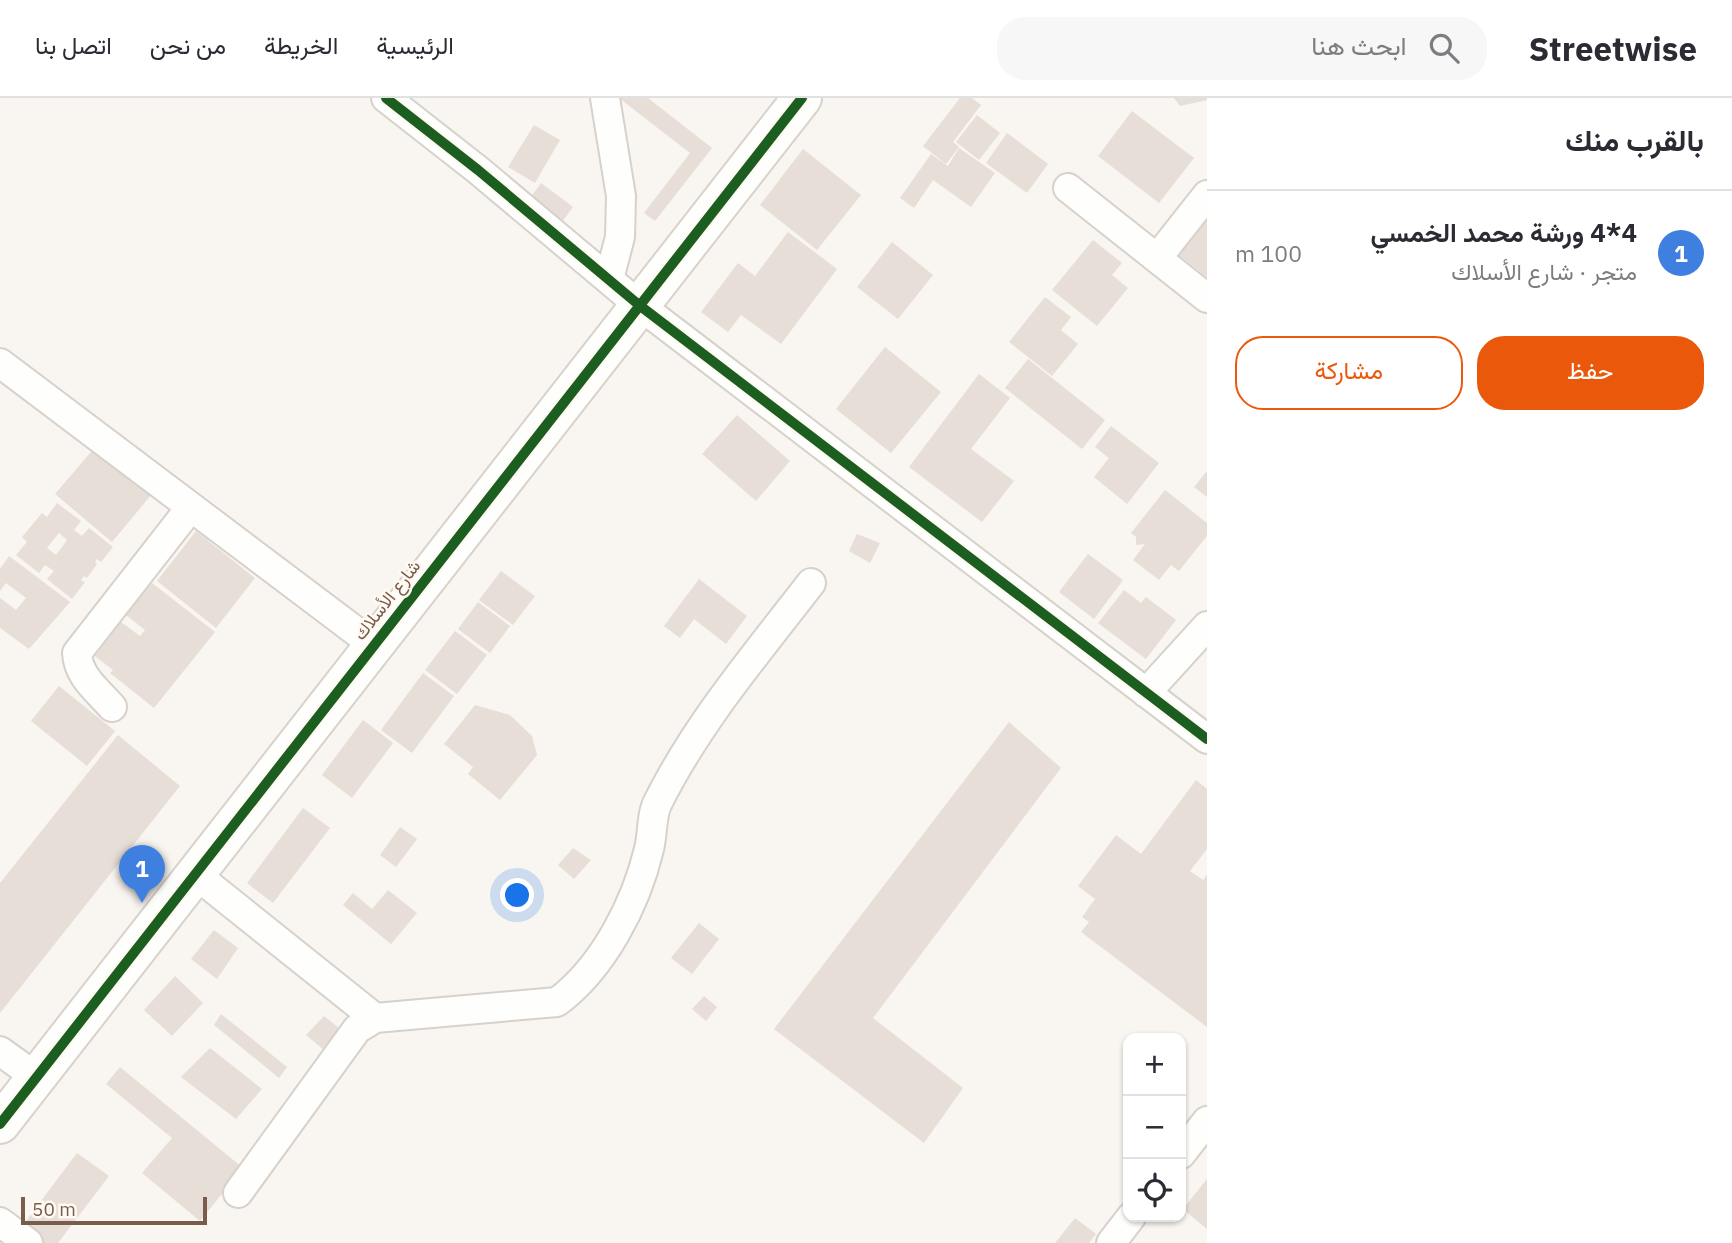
<!DOCTYPE html>
<html lang="ar">
<head>
<meta charset="utf-8">
<style>
  :root { --surface:#fff; --page:#f7f7f7; --text:#2b2b33; --muted:#7c7c81; --line:#e1e1e2; --accent:#ea580c }
  body { margin:0; font-family:"IBM Plex Sans",Vazirmatn,sans-serif; background:var(--page); color:var(--text); direction:rtl }
  .controls { position:absolute; right:21px; bottom:21px; display:grid; overflow:hidden; border-radius:14px; box-shadow:0 2px 5px #0004 }
  .controls button { width:63px; height:63px; display:grid; place-items:center; padding:0; border:0; border-bottom:2px solid var(--line); background:var(--surface); color:var(--text); font:35px sans-serif }
  .scale { position:absolute; left:21px; bottom:18px; width:186px; box-sizing:border-box; padding-left:7px; border:4px solid #7a5c4d; border-top:0; font-size:19px; line-height:24px; white-space:nowrap; color:#7a5c4d; -webkit-text-stroke:5px #fffaf3; paint-order:stroke }
  .you { position:absolute; left:518px; top:798px; width:24px; height:24px; margin:-18px; border:5px solid #fff; border-radius:50%; background:#1a73e8; box-shadow:0 0 0 10px #1a73e833 }
  .badge { display:grid; place-items:center; width:46px; height:46px; border-radius:50%; background:var(--accent); color:#fff; font-size:23px; font-weight:700 }
  .pin { position:absolute; translate:-50% -58px; filter:drop-shadow(0 2px 4px #0008) }
  .pin::after { content:''; position:absolute; top:37px; width:24px; height:21px; background:inherit; clip-path:polygon(0 0,100% 0,50% 100%) }
  .list { margin:0; padding:0; list-style:none }
  h2 { display:flex; justify-content:space-between; align-items:center; height:91px; margin:0; padding:0 28px; font-size:30px }
  h2 small { font-size:23px; font-weight:400; color:var(--muted) }
  .list li { display:grid; grid-template-columns:46px 1fr auto; gap:21px; align-items:center; box-sizing:border-box; height:126px; padding:0 28px; border-top:2px solid var(--line) }
  .list b { display:block; font-size:26px; white-space:nowrap }
  .list p { margin:0; font-size:23px; white-space:nowrap; color:var(--muted) }
  .list em { font-size:23px; font-style:normal; color:var(--muted) }
  .actions { display:flex; gap:14px; padding:21px 28px }
  .actions a { flex:1; padding:16px 0; border:2px solid var(--accent); border-radius:28px; text-align:center; font-size:24px; color:var(--accent) }
  .actions .main { background:var(--accent); color:#fff }
  .icon { flex:none; width:38px; height:38px; fill:none; stroke:currentColor; stroke-width:2; stroke-linecap:round; stroke-linejoin:round }
  .map { position:relative; flex:none; width:1207px; height:1145px; overflow:hidden; direction:ltr }
  header { display:flex; align-items:center; gap:42px; box-sizing:border-box; height:98px; padding:0 35px; background:var(--surface); border-bottom:2px solid var(--line) }
  header strong { font-size:33px }
  nav { display:flex; gap:38px; margin-inline-start:auto; font-size:24px }
  .search { width:490px; height:63px; background:var(--page); display:flex; align-items:center; gap:18px; box-sizing:border-box; padding:0 24px; border-radius:28px; color:var(--muted); font-size:26px }
  main { display:flex }
  aside { flex:1; background:var(--surface) }
  .map>svg:first-child { display:block }
</style>
</head>
<body>
<header>
<strong>Streetwise</strong>
<div class="search"><svg class="icon" aria-label="search" viewBox="0 0 24 24"><circle cx="10" cy="10" r="6"/><path d="M15 15l6 6"/></svg>ابحث هنا</div>
<nav><a>الرئيسية</a><a>الخريطة</a><a>من نحن</a><a>اتصل بنا</a></nav>
</header>
<main>
<aside>
<h2>بالقرب منك<small></small></h2>
<ul class="list">
<li><span class="badge" style="background:#3f7fe0">1</span><div><b>4*4 ورشة محمد الخمسي</b><p>متجر · شارع الأسلاك</p></div><em>100 m</em></li>
</ul>
<div class="actions"><a class="main">حفظ</a><a>مشاركة</a></div>
</aside>
<div class="map">
<svg width="1207" height="1145" viewBox="0 0 1207 1145">
  <rect width="100%" height="100%" fill="#f9f5f0"/>
  <path fill="#e6ded7" fill-rule="evenodd" d="M619 0H648L712 50 655 123 644 115 690 55Z
    M960 0H972L981 7 953 44 959 49 946 66 923 48Z
    M1174 0H1207V2L1180 8Z
    M1132 13 1194 60 1159 105 1098 58Z
    M977 17 1000 35 979 62 956 44Z
    M534 27 560 42 535 85 508 69Z
    M1007 35 1048 66 1027 95 986 65Z
    M959 50 995 75 971 109 933 82 914 110 900 100 931 56 948 68Z
    M803 51 861 97 817 152 760 107Z
    M541 85 573 109 560 127 528 103Z
    M1207 111V179L1175 154Z
    M788 134 837 171 781 246 741 217 728 234 701 214 738 165 755 178Z
    M1093 142 1122 165 1112 177 1128 190 1097 228 1052 192Z
    M892 144 933 177 898 221 857 189Z
    M1045 199 1071 219 1061 232 1078 246 1052 278 1009 244Z
    M885 249 941 294 891 355 836 311Z
    M1028 261 1105 322 1082 351 1005 290Z
    M979 276 1010 300 971 351 1014 383 982 424 909 369Z
    M737 317 790 363 756 403 702 356Z
    M1111 328 1159 365 1127 406 1094 379 1109 360 1095 349Z
    M96 348 152 396 112 444 55 396Z
    M1207 373V399L1194 389Z
    M1165 392 1207 425V438L1179 473 1171 467 1159 482 1133 462 1145 446 1136 447V439L1131 435Z
    M57 405 81 423 74 432 82 438 89 430 113 449 101 464 97 461 95 464 97 466 87 480 84 478 81 482 85 484 72 501 47 481 54 473 45 467 39 475 16 457 27 444 22 439 42 415 47 419ZM59 435 67 442 56 457 47 450Z
    M196 433 255 480 216 530 157 483Z
    M857 436 880 445 870 465 849 453Z
    M1088 456 1123 482 1094 521 1059 494Z
    M9 458 70 504 29 551 0 530V500L16 512 26 500 6 485 0 493V471Z
    M501 473 535 498 513 527 479 502Z
    M699 481 747 518 726 546 694 521 680 540 664 528Z
    M152 485 215 534 154 610 110 575 113 572 95 558 121 524 140 538 145 532 126 517Z
    M1124 492 1141 505 1146 499 1176 522 1146 561 1098 525Z
    M478 504 510 528 490 555 458 531Z
    M455 533 487 557 457 596 425 572Z
    M423 575 454 598 412 655 381 632Z
    M59 588 115 633 87 668 31 623Z
    M475 607 510 617 532 638 537 657 500 702 468 676 473 669 444 646Z
    M363 622 393 645 352 700 322 677Z
    M1009 624 1061 670 873 920 963 990 924 1045 774 931Z
    M118 637 180 688 0 915V785Z
    M1196 682 1207 691V751L1190 773 1203 782 1207 777V929L1081 834 1089 824 1082 819 1095 801 1078 788 1116 737 1141 756Z
    M303 710 330 730 273 805 247 785Z
    M400 729 417 741 396 769 380 757Z
    M573 750 591 762 574 781 558 767Z
    M388 792 417 815 391 846 343 807 353 795 372 811Z
    M699 825 719 841 692 876 671 860Z
    M214 832 238 850 217 881 191 861Z
    M175 878 203 905 172 938 144 912Z
    M704 898 717 909 706 923 692 911Z
    M221 916 287 969 279 980 214 927Z
    M324 918 339 930 324 952 306 937Z
    M210 950 262 991 236 1021 181 979Z
    M120 969 243 1070 200 1123 142 1075 172 1040 106 986Z
    M77 1055 109 1078 58 1145H38L20 1131Z
    M1207 1081V1131L1183 1111Z
    M1075 1120 1096 1136 1089 1145H1055Z"/>
  <g fill="none" stroke-linecap="round" stroke-linejoin="round">
    <g stroke="#d7d1cb" stroke-width="32">
      <path id="street" d="M386 0 478 72 639 207 1207 641
        M605 0 621 98 620 139 609 181
        M1068 90 1207 200
        M1158 159 1207 97
        M0 265 374 547
        M1146 595 1207 528
        M112 609C97 592 78 578 77 555L191 409
        M195 776 375 920
        M0 953 36 979
        M1181 1056 1207 1023
        M238 1095 357 931 375 920 557 904C603 870 636 806 649 751 653 736 651 717 658 704 698 624 757 555 811 485
        M0 1124 28 1145
        M1111 1145 1131 1119"/>
    </g>
    <g stroke="#d9d2cb" stroke-width="42">
      <path id="secondary" d="M0 1026 802 0"/>
    </g>
    <use href="#street" stroke="#fefefd" stroke-width="28"/>
    <use href="#secondary" stroke="#fefefd" stroke-width="38"/>
    <g stroke="#fffaf3" stroke-width="15">
      <path id="cycleway" d="M386 0 478 72 639 207 1207 641
        M0 1026 802 0"/>
    </g>
    <use href="#cycleway" stroke="#1b5e20" stroke-width="10"/>
  </g>
  <g text-anchor="middle" stroke-width="5" stroke-linejoin="round" paint-order="stroke">
    <g font-size="18" fill="#7a5c4d" stroke="#fffaf3">
      <text transform="translate(387 502) rotate(-52)" y="6">شارع الأسلاك</text>
    </g>
  </g>
</svg>
<div class="controls">
<button>+</button>
<button>−</button>
<button><svg class="icon" aria-label="locate" viewBox="0 0 24 24"><circle cx="12" cy="12" r="6"/><path d="M12 2v4M12 18v4M2 12h4M18 12h4"/></svg></button>
</div>
<div class="scale">50 m</div>
<div class="you"></div>
<div class="pin badge" style="left:142px;top:805px;background:#3f7fe0">1</div>
</div>
</main>
</body>
</html>
